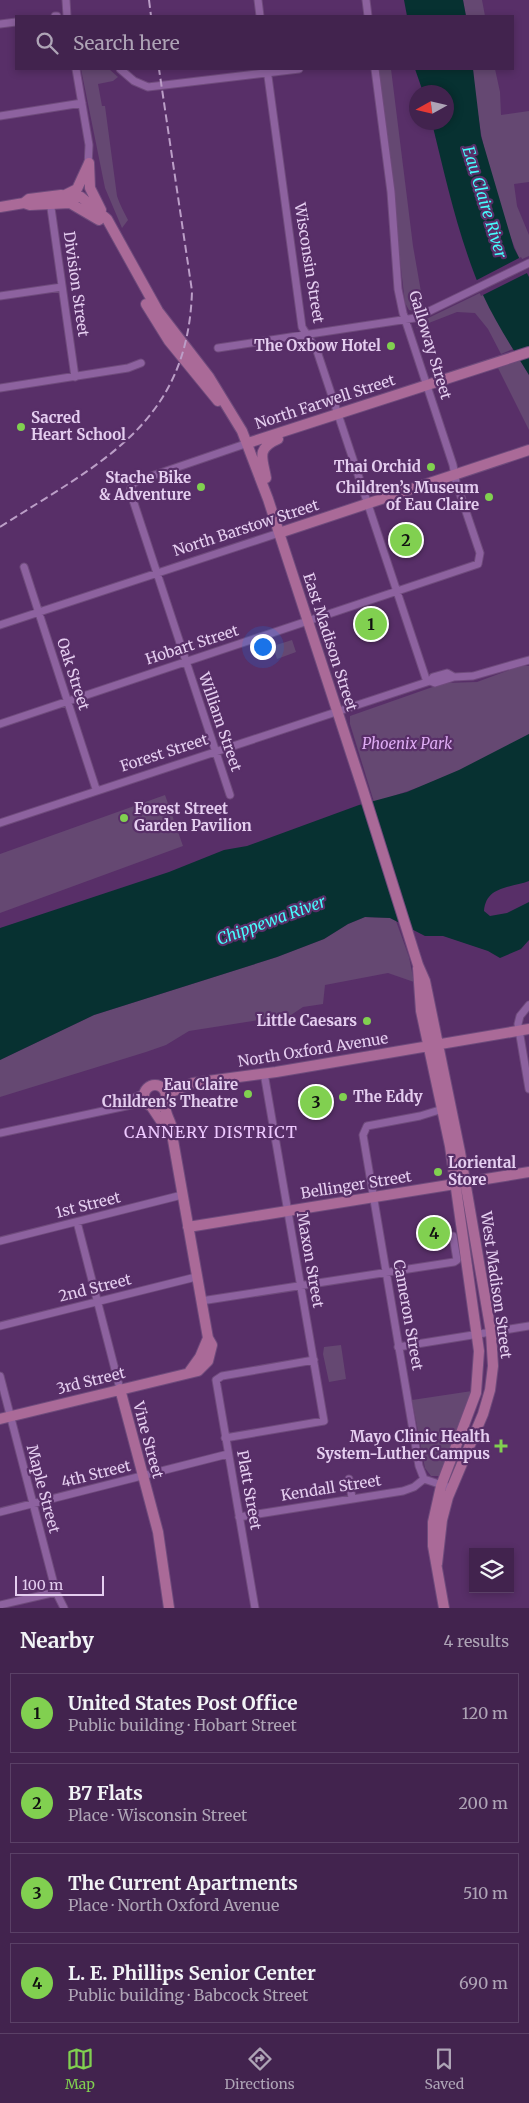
<!DOCTYPE html>
<html lang="en">
<head>
<meta charset="utf-8">
<style>
  :root { --surface:#42234e; --page:#4c2f58; --text:#f1f3f6; --muted:#aea4b6; --line:#5a4066; --accent:#81d050 }
  body { margin:0; font-family:Merriweather,serif; background:var(--page); color:var(--text) }
  .controls { position:absolute; right:15px; bottom:15px; display:grid; overflow:hidden; border-radius:0px; box-shadow:0 2px 8px #0003 }
  .controls button { width:45px; height:45px; display:grid; place-items:center; padding:0; border:0; border-bottom:1px solid var(--line); background:var(--surface); color:var(--text); font:25px sans-serif }
  .compass { position:absolute; left:409px; top:85px; width:45px; height:45px; border-radius:50%; background:var(--surface); box-shadow:0 2px 8px #0003; rotate:262deg }
  .scale { position:absolute; left:15px; bottom:12px; width:89px; box-sizing:border-box; padding-left:5px; border:2px solid #e5cef0; border-top:0; font-size:14px; line-height:18px; white-space:nowrap; color:#e5cef0; -webkit-text-stroke:4px #582f68; paint-order:stroke }
  .you { position:absolute; left:262px; top:646px; width:18px; height:18px; margin:-12px; border:4px solid #fff; border-radius:50%; background:#1a73e8; box-shadow:0 0 0 8px #1a73e833 }
  .badge { display:grid; place-items:center; width:32px; height:32px; border-radius:50%; background:var(--accent); color:#111; font-size:16px; font-weight:700 }
  .pin { position:absolute; translate:-50% -50%; border:2px solid #fff; box-shadow:0 1px 5px #0006 }
  .list { margin:0; padding:0; list-style:none }
  h2 { display:flex; justify-content:space-between; align-items:center; height:65px; margin:0; padding:0 20px; font-size:21px }
  h2 small { font-size:16px; font-weight:400; color:var(--muted) }
  .list li { display:grid; grid-template-columns:32px 1fr auto; gap:15px; align-items:center; box-sizing:border-box; height:80px; margin:0 10px 10px; padding:0 10px; border:1px solid var(--line); border-radius:0px }
  .list b { display:block; font-size:19px; white-space:nowrap }
  .list p { margin:0; font-size:16px; white-space:nowrap; color:var(--muted) }
  .list em { font-size:16px; font-style:normal; color:var(--muted) }
  .icon { flex:none; width:28px; height:28px; fill:none; stroke:currentColor; stroke-width:2; stroke-linecap:round; stroke-linejoin:round }
  .map { position:relative; flex:none; width:529px; height:1608px; overflow:hidden }
  .search { position:absolute; background:var(--surface); box-shadow:0 2px 8px #0003; left:15px; right:15px; top:15px; height:55px; display:flex; align-items:center; gap:12px; box-sizing:border-box; padding:0 18px; border-radius:0px; color:var(--muted); font-size:19px }
  .sheet { height:425px; background:var(--surface) }
  nav { display:flex; justify-content:space-around; align-items:center; box-sizing:border-box; height:70px; border-top:1px solid var(--line); background:var(--surface); font-size:14px; color:var(--muted) }
  nav a { display:grid; justify-items:center; gap:2px }
  nav .on { color:var(--accent) }
  .map>svg:first-child { display:block }
</style>
</head>
<body>
<div class="map">
<svg width="529" height="1608" viewBox="0 0 529 1608">
  <rect width="100%" height="100%" fill="#582f68"/>
  <path fill="#654872" d="M463 0H482L485 16H466Z
    M81 69H109L118 77 113 81 98 84 102 106H105L117 196C120 205 124 212 128 220L122 228 105 188Z
    M378 69H391L413 246 424 309 417 312 409 310 405 303Z
    M473 69H495L500 92 501 115 529 111V182L514 184 517 206 529 235V256L520 260C494 201 477 134 473 69Z
    M482 292 513 349 501 354 488 329 475 313 457 312 416 328 420 322Z
    M520 360 529 375V442V430L498 368Z
    M292 640 296 652 277 659 273 646Z
    M520 666H529V734C480 763 429 786 374 802L350 724V716L444 683 477 682Z
    M165 795 183 846 0 913V854Z
    M365 917 390 918 396 921 409 957 414 982 388 973 325 985 323 1004 303 1007 291 1015 189 1031 166 1045 146 1052 0 1097V1060L94 1015 277 957 324 939 348 924Z
    M341 1345 346 1379 329 1382 323 1354 324 1347Z
    M472 1391 440 1476H431L425 1468 412 1400Z"/>
  <path fill="#073131" d="M404 0H463L466 16H407Z
    M415 69H473L481 136 514 248 529 277V375C513 349 496 323 483 295 459 240 446 180 432 123L446 122V92H423Z
    M529 734V881C512 888 486 885 484 911L490 916 507 913 529 902V940L521 949 500 958 488 951 443 936H425L390 918 365 917 348 924 324 939 277 957 94 1015 0 1060V928L169 872 224 850 247 846 359 805 407 792 459 770Z"/>
  <path fill="#582f68" d="M521 257 529 272 481 296 475 281Z"/>
  <g fill="none" stroke-linecap="round" stroke-linejoin="round">
    <g stroke="#6f4b7c" stroke-width="9">
      <path id="street" d="M66 0 67 16
        M258 0 260 16
        M366 0 368 16
        M55 16H57
        M0 24 16 22
        M76 69 89 145 88 167
        M120 69 134 81 148 87 299 69
        M267 69 302 327 317 351 427 682
        M0 116 82 103
        M50 201 75 377
        M0 296 62 287
        M218 348 415 318 529 263
        M0 388 128 368 141 363
        M24 567 96 789
        M0 625 279 533
        M430 681 433 677 447 673 454 677 473 676 529 660
        M0 724 478 564 480 553 456 482 453 465 403 313 398 289 391 192 375 69
        M230 795 130 491 132 485 137 481 248 443
        M0 823 430 681 435 683 454 677
        M529 1005 520 1016 518 1024 529 1089
        M127 1101 144 1093
        M446 1108 420 1116 367 1126 363 1135 419 1466 424 1479 451 1488
        M0 1133 145 1102
        M77 1222 120 1389
        M0 1241 182 1195
        M201 1301 454 1262 457 1260 453 1236
        M0 1326 196 1277
        M398 1347 529 1326
        M0 1376 56 1592 64 1608
        M225 1438 324 1421 264 1073
        M349 1479 352 1498
        M0 1512 228 1454
        M239 1517 403 1491 414 1487 424 1479
        M0 1605 56 1592
        M255 1608 216 1380 222 1376 314 1360"/>
    </g>
    <g stroke="#6f4b7c" stroke-width="12">
      <path id="secondary" d="M89 163 90 188 101 210
        M65 195 77 189 89 163
        M24 203 29 199 61 195 81 197 107 219 158 311 209 377 242 431 268 499 363 790 418 965 425 981 460 1152 491 1332 493 1366 490 1390 483 1414 448 1497 442 1520 437 1564
        M0 207 24 203 30 205 70 203 99 220
        M146 304 169 341 218 401
        M248 443 529 352
        M266 478C263 459 255 449 278 439
        M279 533 529 450
        M418 968 421 1011 450 1146 479 1351 476 1393 441 1486 433 1522V1546L444 1608
        M144 1096a11 11 0 1 1 22 0a11 11 0 1 1-22 0Z
        M167 1094 193 1083 276 1072 529 1029
        M151 1106 167 1130
        M188 1227 529 1172
        M190 1371 200 1357 208 1338
        M120 1389 158 1532 169 1608
        M0 1419 198 1371 208 1361 212 1345 208 1338 173 1140C176 1126 163 1115 165 1101"/>
    </g>
    <use href="#street" stroke="#8d629f" stroke-width="7"/>
    <use href="#secondary" stroke="#aa6a98" stroke-width="10"/>
    <path stroke="#bb9ec7" stroke-width="2" stroke-dasharray="8 4" stroke-linecap="butt" d="M149 0 151 16
      M0 527C99 463 188 425 192 291L159 69"/>
  </g>
  <g fill="#81d050" stroke="#582f68" stroke-width="2">
    <circle cx="391" cy="346" r="5"/>
    <circle cx="21" cy="427" r="5"/>
    <circle cx="431" cy="467" r="5"/>
    <circle cx="201" cy="487" r="5"/>
    <circle cx="489" cy="497" r="5"/>
    <circle cx="124" cy="818" r="5"/>
    <circle cx="367" cy="1021" r="5"/>
    <circle cx="248" cy="1094" r="5"/>
    <circle cx="343" cy="1097" r="5"/>
    <circle cx="438" cy="1172" r="5"/>
    <path d="M498.5 1438.5h5v5h5v5h-5v5h-5v-5h-5v-5h5z"/>
  </g>
  <g text-anchor="middle" stroke-width="4.5" stroke-linejoin="round" paint-order="stroke">
    <g font-size="15" fill="#e5cef0" stroke="#582f68">
      <text transform="translate(309 263) rotate(81)" y="5">Wisconsin Street</text>
      <text transform="translate(76 284) rotate(82)" y="5">Division Street</text>
      <text transform="translate(430 345) rotate(73)" y="5">Galloway Street</text>
      <text transform="translate(325 402) rotate(-18)" y="5">North Farwell Street</text>
      <text transform="translate(246 528) rotate(-18)" y="5">North Barstow Street</text>
      <text transform="translate(330 642) rotate(72)" y="5">East Madison Street</text>
      <text transform="translate(192 645) rotate(-18)" y="5">Hobart Street</text>
      <text transform="translate(73 674) rotate(72)" y="5">Oak Street</text>
      <text transform="translate(220 722) rotate(71)" y="5">William Street</text>
      <text transform="translate(164 753) rotate(-18)" y="5">Forest Street</text>
      <text transform="translate(313 1050) rotate(-9)" y="5">North Oxford Avenue</text>
      <text transform="translate(356 1185) rotate(-9)" y="5">Bellinger Street</text>
      <text transform="translate(88 1205) rotate(-14)" y="5">1st Street</text>
      <text transform="translate(310 1260) rotate(80)" y="5">Maxon Street</text>
      <text transform="translate(496 1285) rotate(82)" y="5">West Madison Street</text>
      <text transform="translate(95 1288) rotate(-14)" y="5">2nd Street</text>
      <text transform="translate(408 1315) rotate(80)" y="5">Cameron Street</text>
      <text transform="translate(91 1381) rotate(-14)" y="5">3rd Street</text>
      <text transform="translate(148 1440) rotate(75)" y="5">Vine Street</text>
      <text transform="translate(96 1474) rotate(-14)" y="5">4th Street</text>
      <text transform="translate(331 1488) rotate(-9)" y="5">Kendall Street</text>
      <text transform="translate(43 1489) rotate(75)" y="5">Maple Street</text>
      <text transform="translate(249 1490) rotate(80)" y="5">Platt Street</text>
    </g>
    <g font-size="15" font-weight="bold" fill="#e5cef0" stroke="#582f68" text-anchor="end">
      <text x="381" y="351">The Oxbow Hotel</text>
      <text x="31" y="423" text-anchor="start">Sacred<tspan x="31" dy="17">Heart School</tspan></text>
      <text x="421" y="472">Thai Orchid</text>
      <text x="191" y="483">Stache Bike<tspan x="191" dy="17">&amp; Adventure</tspan></text>
      <text x="479" y="493">Children’s Museum<tspan x="479" dy="17">of Eau Claire</tspan></text>
      <text x="134" y="814" text-anchor="start">Forest Street<tspan x="134" dy="17">Garden Pavilion</tspan></text>
      <text x="357" y="1026">Little Caesars</text>
      <text x="238" y="1090">Eau Claire<tspan x="238" dy="17">Children's Theatre</tspan></text>
      <text x="353" y="1102" text-anchor="start">The Eddy</text>
      <text x="448" y="1168" text-anchor="start">Loriental<tspan x="448" dy="17">Store</tspan></text>
      <text x="490" y="1442">Mayo Clinic Health<tspan x="490" dy="17">System-Luther Campus</tspan></text>
    </g>
    <g font-size="15" font-style="italic" fill="#dfacf4" stroke="#582f68">
      <text x="407" y="749">Phoenix Park</text>
    </g>
    <g font-size="16" font-style="italic" fill="#46fcfc" stroke="#582f68">
      <text transform="translate(485 202) rotate(73)" y="6">Eau Claire River</text>
      <text transform="translate(271 920) rotate(-20)" y="6">Chippewa River</text>
    </g>
    <g font-size="16" letter-spacing="1" fill="#eec9ff" stroke="#582f68">
      <text x="211" y="1138">CANNERY DISTRICT</text>
    </g>
  </g>
</svg>
<div class="controls">
<button><svg class="icon" aria-label="layers" viewBox="0 0 24 24"><path d="M12 4l9 5-9 5-9-5zM3 14l9 5 9-5"/></svg></button>
</div>
<svg class="compass" viewBox="-18 -18 36 36"><path d="M0-13l5 13h-10z" fill="#e53935"/><path d="M0 13l5-13h-10z" fill="#aea4b6"/></svg>
<div class="scale">100 m</div>
<div class="you"></div>
<div class="pin badge" style="left:371px;top:624px">1</div>
<div class="pin badge" style="left:406px;top:540px">2</div>
<div class="pin badge" style="left:316px;top:1102px">3</div>
<div class="pin badge" style="left:434px;top:1233px">4</div>
<div class="search"><svg class="icon" aria-label="search" viewBox="0 0 24 24"><circle cx="10" cy="10" r="6"/><path d="M15 15l6 6"/></svg>Search here</div>
</div>
<section class="sheet">
<h2>Nearby<small>4 results</small></h2>
<ul class="list">
<li><span class="badge">1</span><div><b>United States Post Office</b><p>Public building · Hobart Street</p></div><em>120 m</em></li>
<li><span class="badge">2</span><div><b>B7 Flats</b><p>Place · Wisconsin Street</p></div><em>200 m</em></li>
<li><span class="badge">3</span><div><b>The Current Apartments</b><p>Place · North Oxford Avenue</p></div><em>510 m</em></li>
<li><span class="badge">4</span><div><b>L. E. Phillips Senior Center</b><p>Public building · Babcock Street</p></div><em>690 m</em></li>
</ul>
</section>
<nav>
<a class="on"><svg class="icon" aria-label="map" viewBox="0 0 24 24"><path d="M3 6l6-2 6 2 6-2v14l-6 2-6-2-6 2zM9 4v14M15 6v14"/></svg>Map</a>
<a><svg class="icon" aria-label="directions" viewBox="0 0 24 24"><path d="M12 3l9 9-9 9-9-9zM9 14v-3h6M13 9l2 2-2 2"/></svg>Directions</a>
<a><svg class="icon" aria-label="saved" viewBox="0 0 24 24"><path d="M7 4h10v16l-5-4-5 4z"/></svg>Saved</a>
</nav>
</body>
</html>
